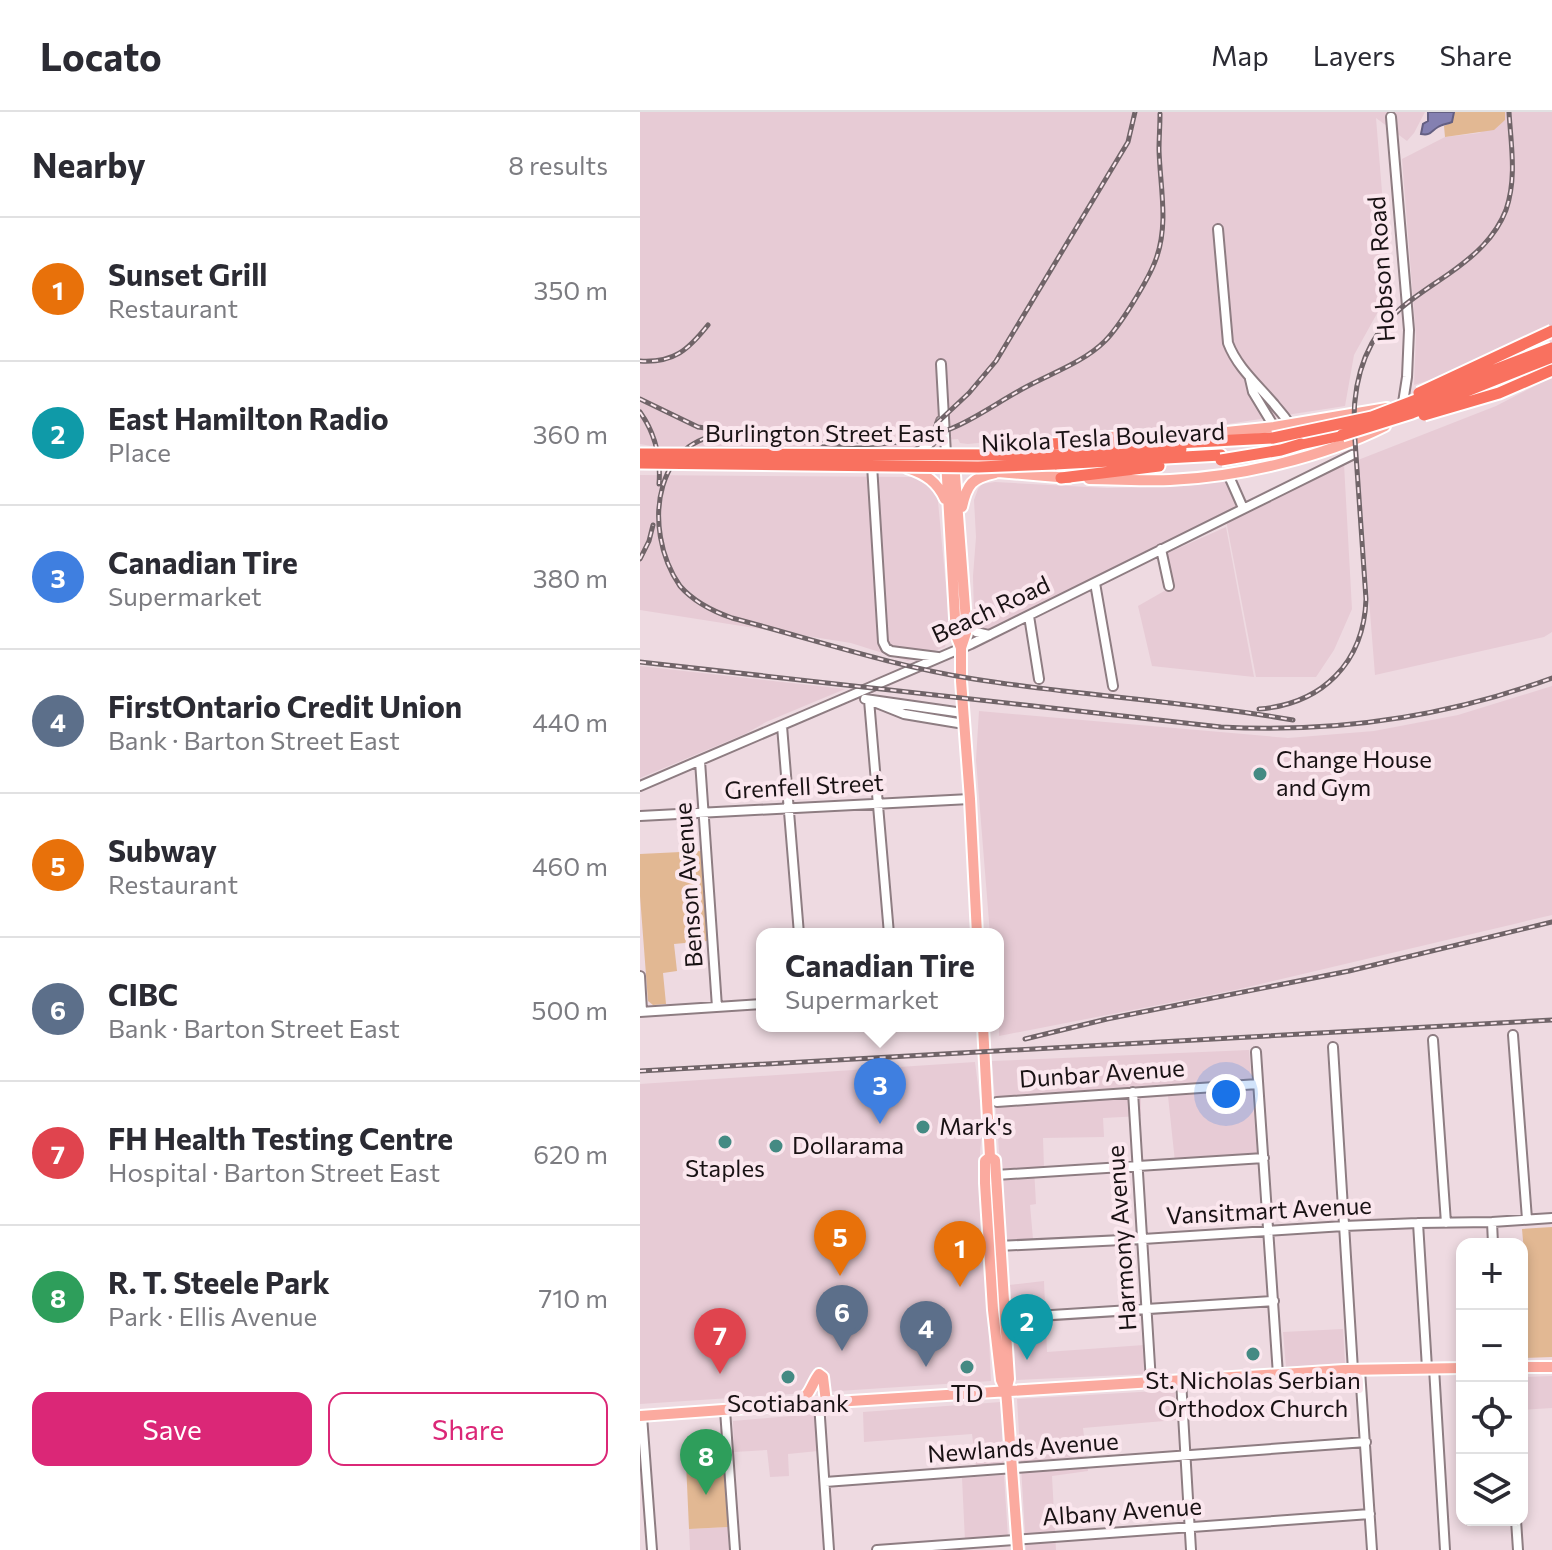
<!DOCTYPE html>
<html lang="en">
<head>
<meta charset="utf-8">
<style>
  :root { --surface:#fff; --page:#f2f2f3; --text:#2b2b33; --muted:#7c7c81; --line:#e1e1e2; --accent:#db2777 }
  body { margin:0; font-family:Commissioner,sans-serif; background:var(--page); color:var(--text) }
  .controls { position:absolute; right:24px; bottom:24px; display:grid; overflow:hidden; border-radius:16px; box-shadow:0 4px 12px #0003 }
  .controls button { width:72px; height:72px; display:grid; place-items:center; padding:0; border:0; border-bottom:2px solid var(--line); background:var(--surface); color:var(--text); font:40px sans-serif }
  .you { position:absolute; left:586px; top:982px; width:28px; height:28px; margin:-20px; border:6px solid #fff; border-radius:50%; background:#1a73e8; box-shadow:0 0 0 12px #1a73e833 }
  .badge { display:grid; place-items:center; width:52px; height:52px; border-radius:50%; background:var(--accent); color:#fff; font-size:26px; font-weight:700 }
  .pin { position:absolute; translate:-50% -66px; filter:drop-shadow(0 2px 4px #0008) }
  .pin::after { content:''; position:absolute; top:42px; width:28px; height:24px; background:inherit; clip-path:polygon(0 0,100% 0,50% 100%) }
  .popup { position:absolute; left:116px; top:816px; width:248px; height:104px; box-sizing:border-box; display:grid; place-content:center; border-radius:16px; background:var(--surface); filter:drop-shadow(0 2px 6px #0005); font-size:26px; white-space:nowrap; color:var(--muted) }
  .popup b { font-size:30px; color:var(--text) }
  .popup::after { content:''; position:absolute; left:50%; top:100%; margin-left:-16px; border:16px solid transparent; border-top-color:var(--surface) }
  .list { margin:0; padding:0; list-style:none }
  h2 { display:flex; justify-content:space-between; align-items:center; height:104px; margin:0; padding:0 32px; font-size:34px }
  h2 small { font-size:26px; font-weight:400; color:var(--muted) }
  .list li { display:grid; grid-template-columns:52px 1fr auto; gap:24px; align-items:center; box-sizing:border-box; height:144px; padding:0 32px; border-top:2px solid var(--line) }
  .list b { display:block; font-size:30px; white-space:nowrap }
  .list p { margin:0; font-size:26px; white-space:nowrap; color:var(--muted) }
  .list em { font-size:26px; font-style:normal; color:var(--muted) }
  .actions { display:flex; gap:16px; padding:24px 32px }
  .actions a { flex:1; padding:18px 0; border:2px solid var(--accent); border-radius:16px; text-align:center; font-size:28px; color:var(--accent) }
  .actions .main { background:var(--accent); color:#fff }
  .icon { flex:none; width:44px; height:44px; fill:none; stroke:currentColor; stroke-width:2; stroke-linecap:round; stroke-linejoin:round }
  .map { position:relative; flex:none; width:912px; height:1438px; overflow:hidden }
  header { display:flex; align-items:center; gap:48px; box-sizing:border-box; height:112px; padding:0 40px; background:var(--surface); border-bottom:2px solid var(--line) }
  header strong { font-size:38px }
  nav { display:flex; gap:44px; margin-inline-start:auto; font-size:28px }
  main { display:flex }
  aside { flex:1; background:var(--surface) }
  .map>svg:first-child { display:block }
</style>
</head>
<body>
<header>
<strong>Locato</strong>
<nav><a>Map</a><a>Layers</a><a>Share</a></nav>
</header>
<main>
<aside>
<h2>Nearby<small>8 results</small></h2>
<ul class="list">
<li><span class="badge" style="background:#e8710a">1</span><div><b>Sunset Grill</b><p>Restaurant</p></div><em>350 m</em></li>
<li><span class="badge" style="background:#0f9aa8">2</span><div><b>East Hamilton Radio</b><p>Place</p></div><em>360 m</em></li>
<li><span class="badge" style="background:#3f7fe0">3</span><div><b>Canadian Tire</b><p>Supermarket</p></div><em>380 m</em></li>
<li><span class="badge" style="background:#5c6f8a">4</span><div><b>FirstOntario Credit Union</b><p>Bank · Barton Street East</p></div><em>440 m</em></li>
<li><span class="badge" style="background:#e8710a">5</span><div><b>Subway</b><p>Restaurant</p></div><em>460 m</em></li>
<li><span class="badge" style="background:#5c6f8a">6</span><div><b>CIBC</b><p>Bank · Barton Street East</p></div><em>500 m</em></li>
<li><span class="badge" style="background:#e0444e">7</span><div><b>FH Health Testing Centre</b><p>Hospital · Barton Street East</p></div><em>620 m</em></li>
<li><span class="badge" style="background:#2e9e5b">8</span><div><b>R. T. Steele Park</b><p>Park · Ellis Avenue</p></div><em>710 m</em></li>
</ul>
<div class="actions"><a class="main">Save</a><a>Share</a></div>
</aside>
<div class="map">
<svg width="912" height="1438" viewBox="0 0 912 1438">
  <rect width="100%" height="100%" fill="#eedae1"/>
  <path fill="#e7cbd5" d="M0 0H785L774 21 767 29 736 6 750 178 714 243 705 294 581 313 436 321 328 332 320 331 318 327 287 329 280 334 268 338 17 335 0 332Z
    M865 0H912V225L884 239 774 273 776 224 762 47 805 25 839 21 865 8Z
    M912 265V520L904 525 735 563 718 348 856 294Z
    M704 352 712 497 694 538 676 565H616L585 403 606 392Z
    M0 363 274 365 297 379 310 517 305 535 268 549 211 531 0 498Z
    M593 365 601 392 347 520H342L337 514 334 504 333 464 336 425 334 388 338 377 342 372 355 370 467 376 548 374 581 369Z
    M586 415 614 565 512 554 498 494 526 478 521 444Z
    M0 554 205 577 126 610 105 622 0 666Z
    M912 574V803L595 878 359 924 358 822H350L336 648 339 599 648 626 734 619 818 603Z
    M609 938 617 1043 535 1050 528 984 501 986V1004L463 1006 464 1025 403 1026 404 1056H394L396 1092 390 1093 393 1127 366 1128 352 949Z
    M335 950 343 1013 340 1040 351 1269 0 1292V972Z
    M404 1169 407 1240 504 1233 505 1262 375 1268 369 1173Z
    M703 1217 705 1251 646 1255 643 1220Z
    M912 1264V1296L882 1298V1265Z
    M535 1278 536 1308 443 1316 448 1359 412 1364 416 1438H386L377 1287Z
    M361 1290 363 1352 336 1354 332 1322 224 1330 223 1300Z
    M174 1302 178 1339 148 1342 149 1364 130 1365 127 1338 94 1340 93 1309Z
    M364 1363 368 1426 325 1429 322 1366Z
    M88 1415 89 1438H50L49 1417Z"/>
  <path fill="#e2b893" d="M814 0H865V8L854 18 805 25 804 14 812 10Z
    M61 739 67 829 34 832 37 859 23 861 26 892 13 893 8 889 0 784V742Z
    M912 1115V1245L882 1246V1175L887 1174 882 1117Z
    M83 1348 88 1415 49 1417 46 1350Z"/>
  <path fill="#8480b1" stroke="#645f82" stroke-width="2" d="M788 0H814L812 10C807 12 801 13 798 15 791 19 791 24 781 22L783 12 788 9Z"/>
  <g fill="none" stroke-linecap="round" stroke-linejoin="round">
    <g stroke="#8e7d82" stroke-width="12">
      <path id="minor" d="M751 5 769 218 767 265 762 297
        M578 117 588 231C597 255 617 272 634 292 640 300 648 307 652 317
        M301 252 306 342
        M610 267 613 280 636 318
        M276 341C290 334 297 325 301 309
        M232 353 243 530 246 536 251 539 298 545
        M588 362 603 396
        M521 437 529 474
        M455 471 473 574
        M389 504 399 567
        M326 509 336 520 349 523
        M225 587 323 601
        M229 588 249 822
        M234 590 264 602 324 612
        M142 614 159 822
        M60 649 77 895
        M0 674 331 532 712 343
        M0 704 330 687
        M0 864 2 899
        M0 900 122 892
        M873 923 887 1107
        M793 928 806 1111
        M693 935 713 1258
        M616 940 638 1263
        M493 980 511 1270
        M357 990 618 972
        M356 1063 624 1046
        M852 1110 853 1132
        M778 1111 787 1256
        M358 1134 503 1127 704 1114 778 1111 852 1110 912 1106
        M366 1206 634 1189
        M794 1256 805 1438
        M720 1258 732 1438
        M541 1268 551 1438
        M179 1291 189 1438
        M85 1298 95 1438
        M2 1304 12 1438
        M185 1370 726 1330
        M876 1408 878 1438
        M237 1438 730 1402"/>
    </g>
    <g stroke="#fff" stroke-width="14">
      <path id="major" d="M441 326 577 321 634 315 747 296
        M306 348 316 523 321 536
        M312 348 315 363 326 509V521L321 536V569L330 687 337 822
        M267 356C286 362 297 370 305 387
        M346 359 429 366
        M449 367C476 367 503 369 530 368 600 365 683 345 745 314
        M322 395C327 372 332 366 355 361
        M343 914 350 1045 355 1048 369 1267 366 1279
        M350 1045 345 1049V1071L353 1198 361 1268 366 1279 367 1290 378 1438
        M882 1255H912
        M179 1262 183 1265 186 1290
        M157 1290C171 1284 171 1272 179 1262
        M0 1304 179 1291 704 1258 822 1256"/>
    </g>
    <g stroke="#fff" stroke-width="15">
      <path id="highway" d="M661 332 702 323
        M359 335 444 330 536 331 633 326
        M414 343 541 337
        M415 352 581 343
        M421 366 519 354"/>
    </g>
    <use href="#minor" stroke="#fff" stroke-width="8"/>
    <use href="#major" stroke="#fbaa9f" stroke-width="10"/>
    <use href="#highway" stroke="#f9715f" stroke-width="11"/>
    <g stroke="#706468" stroke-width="5">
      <path id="rail" d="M0 249C34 251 48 238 68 213
        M0 287 58 315 143 327
        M0 300C15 321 21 346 19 372
        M297 311 329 281 356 249 488 30 495 0
        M101 322C14 315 0 416 40 474 54 490 72 499 92 506 172 527 252 554 334 567 440 584 547 589 653 608
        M131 326C170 332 221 335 259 330 278 327 300 322 317 314 341 303 363 287 386 275 412 261 444 250 465 229 480 214 509 167 516 147 529 112 520 74 519 38 519 26 520 14 520 2
        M0 447 9 429 13 413
        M0 550 581 615C694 621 806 605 912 566
        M619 597C682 592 724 551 726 487L714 314C713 270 725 227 760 197 775 184 793 173 810 161 834 144 855 126 866 98 877 66 871 33 869 0
        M385 927 467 907 709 859 912 810
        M0 959 912 908"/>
    </g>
    <use href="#rail" stroke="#fbe7ee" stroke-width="2" stroke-dasharray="6" stroke-linecap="butt"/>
    <g stroke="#fff" stroke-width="15" stroke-linecap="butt">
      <path id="highway-bridge" d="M779 281 912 219
        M784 303 859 281 912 258
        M702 323 772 301 912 245
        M633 326 732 305 912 236
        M0 342 414 343
        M581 348 641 338 661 332
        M0 351 338 355 415 352"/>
    </g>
    <use href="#highway-bridge" stroke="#f9715f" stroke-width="11"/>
  </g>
  <g fill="#448a83" stroke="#fbe7ee" stroke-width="3">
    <circle cx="620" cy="662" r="8"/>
    <circle cx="283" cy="1015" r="8"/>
    <circle cx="85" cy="1030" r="8"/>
    <circle cx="136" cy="1034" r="8"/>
    <circle cx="613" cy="1242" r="8"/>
    <circle cx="327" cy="1255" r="8"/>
    <circle cx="148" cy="1265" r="8"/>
  </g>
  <g text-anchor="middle" stroke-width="8" stroke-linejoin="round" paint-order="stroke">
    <g font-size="24" fill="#191214" stroke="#fbe7ee">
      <text transform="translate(742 157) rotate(-94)" y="8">Hobson Road</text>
      <text x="185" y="330">Burlington Street East</text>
      <text transform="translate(463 326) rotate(-3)" y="8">Nikola Tesla Boulevard</text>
      <text transform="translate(351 498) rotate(-25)" y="8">Beach Road</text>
      <text transform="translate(164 675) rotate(-3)" y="8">Grenfell Street</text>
      <text transform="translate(49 773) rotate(-94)" y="8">Benson Avenue</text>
      <text transform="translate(462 962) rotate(-4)" y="8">Dunbar Avenue</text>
      <text transform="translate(629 1099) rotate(-3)" y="8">Vansitmart Avenue</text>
      <text transform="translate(482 1126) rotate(-94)" y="8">Harmony Avenue</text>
      <text transform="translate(383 1336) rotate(-4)" y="8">Newlands Avenue</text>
      <text transform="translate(482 1400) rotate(-4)" y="8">Albany Avenue</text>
    </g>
    <g font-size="24" fill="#191214" stroke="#fbe7ee">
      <text x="636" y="656" text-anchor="start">Change House<tspan x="636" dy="28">and Gym</tspan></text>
      <text x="299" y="1023" text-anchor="start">Mark's</text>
      <text x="152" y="1042" text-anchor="start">Dollarama</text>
      <text x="85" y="1065">Staples</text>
      <text x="613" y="1277">St. Nicholas Serbian<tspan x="613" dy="28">Orthodox Church</tspan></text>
      <text x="327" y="1290">TD</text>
      <text x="148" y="1300">Scotiabank</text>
    </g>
  </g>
</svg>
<div class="controls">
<button>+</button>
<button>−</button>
<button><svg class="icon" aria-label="locate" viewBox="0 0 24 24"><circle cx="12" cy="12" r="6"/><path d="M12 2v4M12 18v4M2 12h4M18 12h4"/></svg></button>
<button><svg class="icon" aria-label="layers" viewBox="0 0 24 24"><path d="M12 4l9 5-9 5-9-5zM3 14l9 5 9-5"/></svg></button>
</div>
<div class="you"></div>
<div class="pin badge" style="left:320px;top:1175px;background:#e8710a">1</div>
<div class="pin badge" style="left:387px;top:1248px;background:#0f9aa8">2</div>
<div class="pin badge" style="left:240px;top:1012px;background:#3f7fe0">3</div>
<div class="popup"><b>Canadian Tire</b>Supermarket</div>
<div class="pin badge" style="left:286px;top:1255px;background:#5c6f8a">4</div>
<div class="pin badge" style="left:200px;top:1164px;background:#e8710a">5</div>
<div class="pin badge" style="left:202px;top:1239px;background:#5c6f8a">6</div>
<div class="pin badge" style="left:80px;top:1262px;background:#e0444e">7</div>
<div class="pin badge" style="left:66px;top:1383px;background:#2e9e5b">8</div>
</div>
</main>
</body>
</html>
